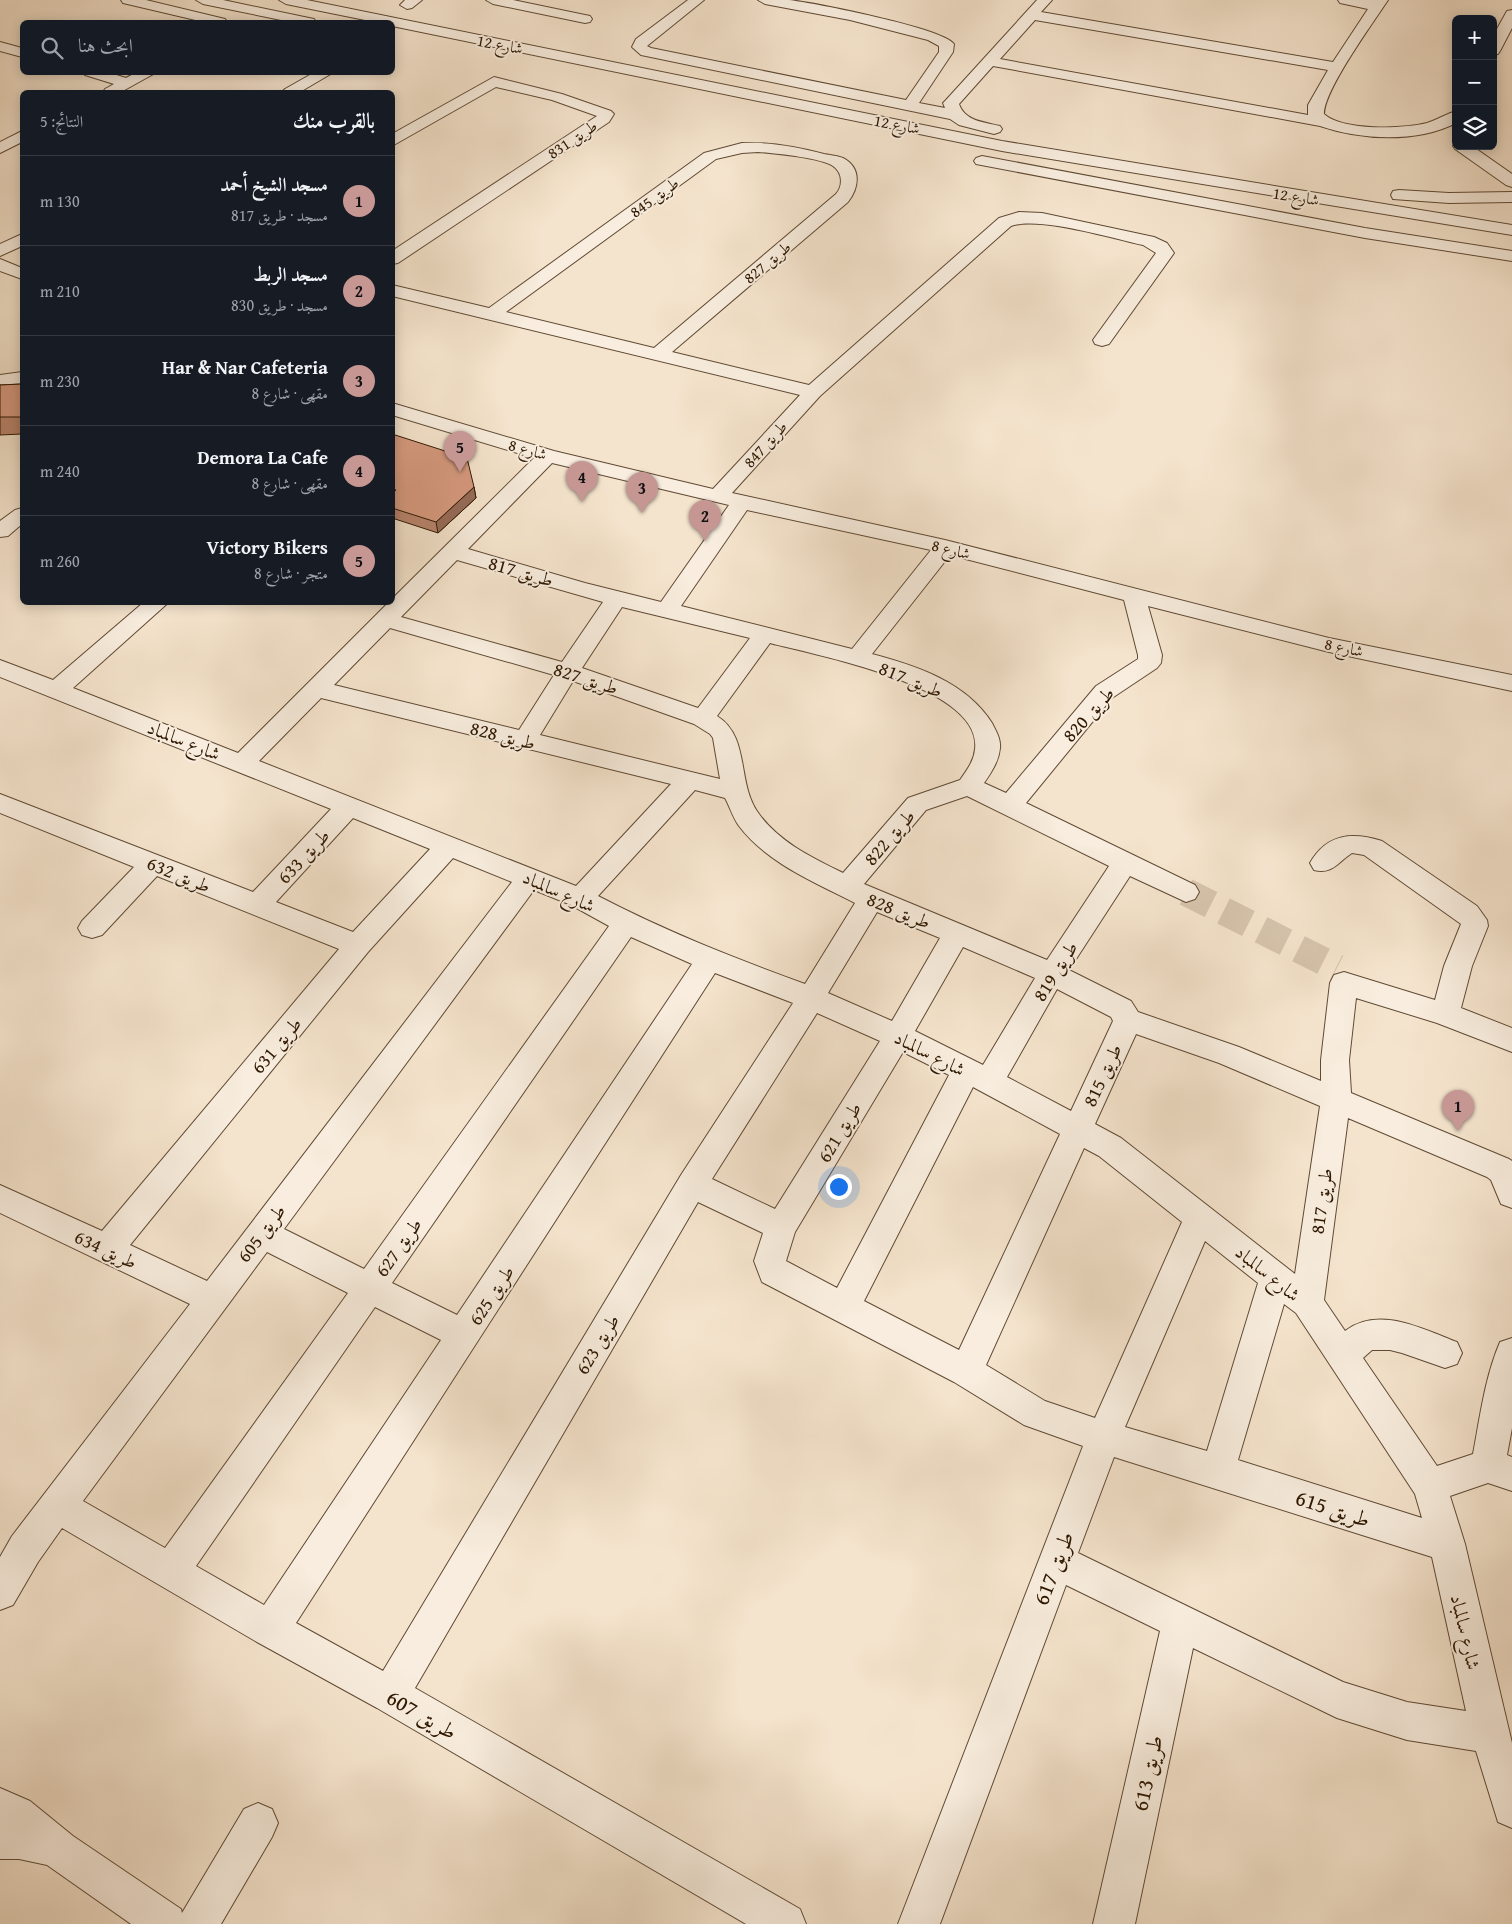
<!DOCTYPE html>
<html lang="ar">
<head>
<meta charset="utf-8">
<style>
  :root { --surface:#171b24; --page:#242831; --text:#f1f3f6; --muted:#9ea1a6; --line:#363941; --accent:#c59692 }
  body { margin:0; font-family:"Gentium Book Plus",Amiri,serif; background:var(--page); color:var(--text); direction:rtl }
  .controls { position:absolute; right:15px; top:15px; display:grid; overflow:hidden; border-radius:8px; box-shadow:0 2px 12px #0003 }
  .controls button { width:45px; height:45px; display:grid; place-items:center; padding:0; border:0; border-bottom:1px solid var(--line); background:var(--surface); color:var(--text); font:25px sans-serif }
  .you { position:absolute; left:838px; top:1186px; width:18px; height:18px; margin:-12px; border:4px solid #fff; border-radius:50%; background:#1a73e8; box-shadow:0 0 0 8px #1a73e833 }
  .badge { display:grid; place-items:center; width:32px; height:32px; border-radius:50%; background:var(--accent); color:#111; font-size:16px; font-weight:700 }
  .pin { position:absolute; translate:-50% -41px; filter:drop-shadow(0 1px 2px #0008) }
  .pin::after { content:''; position:absolute; top:26px; width:18px; height:15px; background:inherit; clip-path:polygon(0 0,100% 0,50% 100%) }
  .list { margin:0; padding:0; list-style:none }
  h2 { display:flex; justify-content:space-between; align-items:center; height:65px; margin:0; padding:0 20px; font-size:21px }
  h2 small { font-size:16px; font-weight:400; color:var(--muted) }
  .list li { display:grid; grid-template-columns:32px 1fr auto; gap:15px; align-items:center; box-sizing:border-box; height:90px; padding:0 20px; border-top:1px solid var(--line) }
  .list b { display:block; font-size:19px; white-space:nowrap }
  .list p { margin:0; font-size:16px; white-space:nowrap; color:var(--muted) }
  .list em { font-size:16px; font-style:normal; color:var(--muted) }
  .icon { flex:none; width:28px; height:28px; fill:none; stroke:currentColor; stroke-width:2; stroke-linecap:round; stroke-linejoin:round }
  .map { position:relative; flex:none; width:1512px; height:1924px; overflow:hidden; direction:ltr }
  .search { position:absolute; background:var(--surface); box-shadow:0 2px 12px #0003; left:20px; top:20px; width:375px; height:55px; display:flex; align-items:center; gap:12px; box-sizing:border-box; padding:0 18px; border-radius:8px; color:var(--muted); font-size:19px }
  .panel { position:absolute; background:var(--surface); box-shadow:0 2px 12px #0003; left:20px; top:90px; width:375px; height:515px; border-radius:8px; direction:rtl }
  .map>svg:first-child { display:block }
</style>
</head>
<body>
<div class="map">
<svg width="1512" height="1924" viewBox="0 0 1512 1924">
  <rect width="100%" height="100%" fill="#f5e4cd"/>
  <filter id="stains"><feTurbulence type="fractalNoise" baseFrequency=".004" numOctaves="4"/><feColorMatrix values="0 0 0 0 .2 0 0 0 0 .09 0 0 0 0 .02 0 0 0 .5 -.17"/></filter>
  <radialGradient id="worn" r=".72"><stop offset=".6" stop-color="#630" stop-opacity="0"/><stop offset="1" stop-color="#630" stop-opacity=".3"/></radialGradient>
  <g fill="none" stroke-linecap="round" stroke-linejoin="round">
    <path stroke="#d7c5ae" stroke-width="28" stroke-dasharray="28 14" stroke-linecap="butt" d="M1186 892 1337 968"/>
    <g stroke="#604a34" stroke-width="2">
      <path id="minor" d="M121 0H146L225 19 227 22H204L123 3Z
        M196 0H223L309 18 314 19 316 22H291L203 4Z
        M279 0H307L1002 141 1512 225V235L1002 151 392 26V22H375L286 4Z
        M405 0H422L412 8 407 9 400 5Z
        M486 0H513L585 15 590 16 592 19 590 22 585 23 493 4Z
        M688 0H704L647 46 651 48 906 100 939 52V46L928 40 850 20 765 4 758 0C768 0 779 0 789 0 814 3 943 28 954 44L953 52 919 103 945 108 943 103 946 100 1037 0H1052L1041 12 1333 62 1368 9 1340 3 1338 0H1388C1373 23 1324 90 1324 114 1343 131 1402 129 1427 123 1437 120 1446 114 1456 111V123C1417 143 1361 140 1320 126L993 66 959 104C965 121 983 122 1000 126L1002 129 1000 132 994 134 959 125 950 119 646 56 641 55 632 47 636 39ZM1035 20 1328 70 1308 105V115L1000 59Z
        M1512 10V28L1500 51 1498 54 1493 55V36L1507 11Z
        M0 42 22 48V57L0 51Z
        M83 72H107L126 78 137 72H157L121 92H103L105 89 114 84 85 75Z
        M315 72H334L300 92H282L285 89Z
        M494 77 562 94 611 111 614 114 609 122 398 263 392 264V251L597 116 552 100 496 87 392 146V134Z
        M22 131V142L0 153V142Z
        M742 143C771 142 797 147 824 154 830 155 838 156 843 158 862 168 859 188 848 202L672 352 809 385 999 218 1019 212 1042 213 1154 237 1167 243 1174 253 1109 344 1102 346 1095 344 1093 340 1156 253 1143 245C1112 238 1038 216 1011 226L820 396 732 493 945 540 1329 638 1512 675V691L1329 652 1148 606 1162 655 1161 663 1157 668 1112 698 1026 803 1195 885 1199 892 1195 899 1186 902 1130 876 1069 970 1131 1001 1138 1012 1239 1047 1321 1081V1060L1330 983 1334 975 1344 972 1435 1000 1444 966 1461 924 1364 855 1352 853C1338 862 1332 875 1314 870L1310 863C1327 833 1353 832 1382 841L1477 906 1487 920 1488 926 1472 966 1461 1008 1512 1028V1052L1437 1023 1356 998 1349 1060 1351 1093 1509 1159 1512 1161V1208L1501 1204 1491 1180 1487 1177 1348 1118 1324 1300 1345 1331C1378 1305 1423 1329 1457 1342L1462 1353 1457 1364 1445 1368 1402 1353 1390 1350H1372L1363 1358 1437 1466 1473 1454C1480 1417 1485 1377 1500 1342L1512 1338V1428L1507 1455 1512 1457V1491L1488 1483 1450 1496 1465 1544 1512 1743V1828L1498 1822 1476 1751 1407 1740 1337 1718 1193 1648 1135 1924H1093L1160 1631 1066 1585 940 1924H898L1083 1446 1024 1425 954 1382 762 1282 754 1261 763 1233 698 1202 415 1688 800 1909 806 1924H746L377 1708 257 1642 62 1528 38 1562 13 1605 0 1610V1557L12 1536 190 1304 0 1213V1185L102 1231 339 949 157 876 102 935 92 938 82 935 78 928 82 921 134 867 0 813V794L253 892 331 809 0 677V660L53 680 144 602H169L73 688 238 753 389 602H392V599L534 458 392 415V403L554 451 713 489 800 395 392 296V285L489 308 704 153ZM758 152C774 153 821 158 833 166 843 173 843 186 836 194L654 348 506 312 716 159 742 153ZM552 463 729 505 661 602 585 583 468 549ZM747 510 931 550 852 649 681 606ZM950 555 1124 600 1138 655V659L1096 686 1006 793 984 783C991 773 999 761 1000 748 1001 739 996 731 992 723 966 682 917 666 872 654ZM457 560 603 602 562 662 401 617ZM622 607 750 638 698 708 582 668ZM390 628 554 675 519 730 334 685ZM770 643C815 655 983 686 975 749 974 761 967 770 960 780L908 798 843 873C813 858 779 842 759 814 736 784 751 737 717 716ZM573 681 694 724 710 734 713 738 720 779 540 735ZM321 698 671 784 576 886 259 761ZM695 790 725 798C730 807 733 818 739 826 767 863 814 882 855 903L805 984C734 958 665 931 598 896ZM967 796 1109 866 1047 960 864 884 926 810ZM353 818 430 849 353 932 276 902ZM453 858 512 882 207 1281 130 1245 368 952ZM534 890 571 905 609 926 364 1269 284 1229ZM877 912 940 938 892 1021 828 993ZM631 937 692 964 457 1315 392 1283ZM963 947 1035 978 983 1065 915 1031ZM715 973 793 1003 681 1175 383 1671 296 1623ZM1057 989 1111 1017 1113 1021 1071 1111 1007 1077ZM817 1013 880 1041 775 1209 712 1179ZM1136 1034 1219 1063 1320 1106 1295 1274 1121 1138 1095 1124ZM903 1052 949 1075 837 1288 786 1261 795 1232ZM973 1087 1060 1134 959 1350 864 1301ZM1084 1148 1099 1156 1182 1222 1095 1418 1045 1401 986 1365ZM1205 1241 1258 1283 1207 1451 1125 1427ZM267 1252 348 1293 165 1548 83 1501ZM1284 1304 1296 1313 1415 1494 1422 1518 1238 1460ZM375 1307 441 1340 264 1605 196 1566ZM1114 1457 1432 1557 1466 1711 1407 1702 1343 1682 1078 1553Z
        M1456 143V146H1472L1512 174V187L1506 185 1455 149 1453 146Z
        M982 156 1365 228 1512 251V261L1365 238 976 164 974 161 976 158Z
        M1399 190 1449 193 1512 192V202L1449 203 1393 199 1391 195 1393 191Z
        M22 234V246L0 256V244Z
        M0 259 22 268V279L0 271Z
        M22 372V384L0 387V375Z
        M22 508V524L8 536 0 537V521L15 510Z
        M0 1788 30 1801 73 1836 181 1909 182 1913 244 1809 258 1803 272 1809 278 1823 272 1837 221 1924H131L47 1865 19 1859H0Z"/>
    </g>
    <use href="#minor" fill="#f8edde" fill-rule="evenodd"/>
  </g>
  <path fill="#b8846c" stroke="#2e1701" d="M22 384V434L0 435V385Z
    M392 434 474 487 476 498 438 533 392 518Z"/>
  <path fill="#966b58" stroke="#2e1701" d="M474 487 476 498 438 533 436 522Z"/>
  <path fill="#d6997e" stroke="#2e1701" d="M22 384V417H0V385Z
    M392 434 467 458 474 487 436 522 392 508V494L396 490 392 489Z"/>
  <g text-anchor="middle" stroke-width="4" stroke-linejoin="round" paint-order="stroke">
    <g font-size="16" fill="#2e1701" stroke="#f8edde">
      <text transform="translate(500 44) rotate(11)" y="6">شارع 12</text>
      <text transform="translate(897 124) rotate(11)" y="6">شارع 12</text>
      <text transform="translate(572 139) rotate(-34)" y="6">طريق 831</text>
      <text transform="translate(1296 196) rotate(9)" y="6">شارع 12</text>
      <text transform="translate(654 197) rotate(-36)" y="6">طريق 845</text>
      <text transform="translate(767 262) rotate(-40)" y="6">طريق 827</text>
      <text transform="translate(765 444) rotate(-48)" y="6">طريق 847</text>
      <text transform="translate(528 449) rotate(16)" y="6">شارع 8</text>
      <text transform="translate(951 549) rotate(14)" y="6">شارع 8</text>
      <text transform="translate(1344 647) rotate(12)" y="6">شارع 8</text>
    </g>
    <g font-size="19" fill="#2e1701" stroke="#f8edde">
      <text transform="translate(521 571) rotate(16)" y="7">طريق 817</text>
      <text transform="translate(586 678) rotate(18)" y="7">طريق 827</text>
      <text transform="translate(911 679) rotate(22)" y="7">طريق 817</text>
      <text transform="translate(1088 714) rotate(-48)" y="7">طريق 820</text>
      <text transform="translate(503 735) rotate(14)" y="7">طريق 828</text>
      <text transform="translate(184 740) rotate(22)" y="7">شارع سالمباد</text>
      <text transform="translate(889 837) rotate(-49)" y="7">طريق 822</text>
      <text transform="translate(303 856) rotate(-47)" y="7">طريق 633</text>
      <text transform="translate(179 874) rotate(22)" y="7">طريق 632</text>
      <text transform="translate(559 891) rotate(24)" y="7">شارع سالمباد</text>
      <text transform="translate(899 910) rotate(22)" y="7">طريق 828</text>
      <text transform="translate(1055 971) rotate(-58)" y="7">طريق 819</text>
      <text transform="translate(276 1045) rotate(-50)" y="7">طريق 631</text>
      <text transform="translate(930 1053) rotate(27)" y="7">شارع سالمباد</text>
      <text transform="translate(1102 1075) rotate(-65)" y="7">طريق 815</text>
      <text transform="translate(839 1132) rotate(-59)" y="7">طريق 621</text>
      <text transform="translate(1321 1201) rotate(-82)" y="7">طريق 817</text>
      <text transform="translate(261 1233) rotate(-53)" y="7">طريق 605</text>
      <text transform="translate(398 1247) rotate(-55)" y="7">طريق 627</text>
      <text transform="translate(106 1249) rotate(25)" y="7">طريق 634</text>
      <text transform="translate(1268 1273) rotate(39)" y="7">شارع سالمباد</text>
      <text transform="translate(491 1295) rotate(-57)" y="7">طريق 625</text>
      <text transform="translate(597 1344) rotate(-59)" y="7">طريق 623</text>
      <text transform="translate(1466 1632) rotate(77)" y="7">شارع سالمباد</text>
    </g>
    <g font-size="22" fill="#2e1701" stroke="#f8edde">
      <text transform="translate(1333 1508) rotate(18)" y="8">طريق 615</text>
      <text transform="translate(1053 1568) rotate(-69)" y="8">طريق 617</text>
      <text transform="translate(422 1714) rotate(30)" y="8">طريق 607</text>
      <text transform="translate(1147 1773) rotate(-78)" y="8">طريق 613</text>
    </g>
  </g>
  <rect width="100%" height="100%" filter="url(#stains)"/>
  <rect width="100%" height="100%" fill="url(#worn)"/>
</svg>
<div class="controls">
<button>+</button>
<button>−</button>
<button><svg class="icon" aria-label="layers" viewBox="0 0 24 24"><path d="M12 4l9 5-9 5-9-5zM3 14l9 5 9-5"/></svg></button>
</div>
<div class="you"></div>
<div class="pin badge" style="left:1458px;top:1131px">1</div>
<div class="pin badge" style="left:705px;top:541px">2</div>
<div class="pin badge" style="left:642px;top:513px">3</div>
<div class="pin badge" style="left:582px;top:502px">4</div>
<div class="pin badge" style="left:460px;top:472px">5</div>
<div class="search"><svg class="icon" aria-label="search" viewBox="0 0 24 24"><circle cx="10" cy="10" r="6"/><path d="M15 15l6 6"/></svg>ابحث هنا</div>
<section class="panel">
<h2>بالقرب منك<small>النتائج: 5</small></h2>
<ul class="list">
<li><span class="badge">1</span><div><b>مسجد الشيخ أحمد</b><p>مسجد · طريق 817</p></div><em>130 m</em></li>
<li><span class="badge">2</span><div><b>مسجد الربط</b><p>مسجد · طريق 830</p></div><em>210 m</em></li>
<li><span class="badge">3</span><div><b>Har &amp; Nar Cafeteria</b><p>مقهى · شارع 8</p></div><em>230 m</em></li>
<li><span class="badge">4</span><div><b>Demora La Cafe</b><p>مقهى · شارع 8</p></div><em>240 m</em></li>
<li><span class="badge">5</span><div><b>Victory Bikers</b><p>متجر · شارع 8</p></div><em>260 m</em></li>
</ul>
</section>
</div>
</body>
</html>
